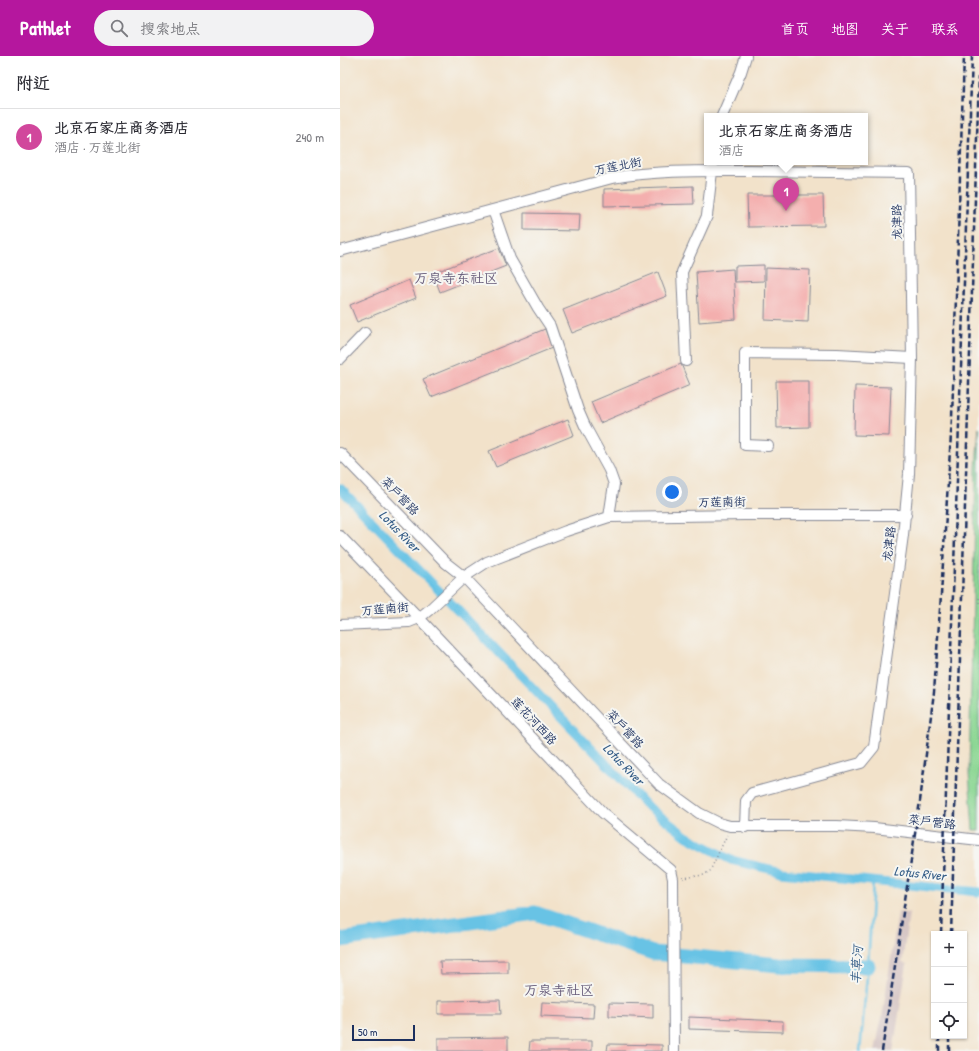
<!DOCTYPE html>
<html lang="zh">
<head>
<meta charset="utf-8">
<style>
  :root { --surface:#fff; --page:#f2f2f3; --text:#2b2b33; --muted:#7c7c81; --line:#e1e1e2; --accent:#b5179e }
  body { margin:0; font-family:"Patrick Hand","LXGW WenKai TC",sans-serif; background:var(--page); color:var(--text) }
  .controls { position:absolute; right:12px; bottom:12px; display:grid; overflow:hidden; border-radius:0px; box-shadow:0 1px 3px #0004 }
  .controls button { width:36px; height:36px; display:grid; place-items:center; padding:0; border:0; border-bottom:1px solid var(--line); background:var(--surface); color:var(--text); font:20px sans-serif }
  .scale { position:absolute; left:12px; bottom:10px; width:63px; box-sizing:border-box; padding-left:4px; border:2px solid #1b2f5e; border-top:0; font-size:11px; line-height:14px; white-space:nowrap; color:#1b2f5e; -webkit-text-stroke:3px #f6f6f2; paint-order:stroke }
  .you { position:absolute; left:332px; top:436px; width:14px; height:14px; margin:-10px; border:3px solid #fff; border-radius:50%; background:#1a73e8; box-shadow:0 0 0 6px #1a73e833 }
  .badge { display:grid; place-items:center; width:26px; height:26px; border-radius:50%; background:var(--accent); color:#fff; font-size:13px; font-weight:700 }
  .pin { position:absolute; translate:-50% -33px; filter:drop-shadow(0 1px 2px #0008) }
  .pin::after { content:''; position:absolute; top:21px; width:14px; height:12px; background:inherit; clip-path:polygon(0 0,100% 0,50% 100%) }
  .popup { position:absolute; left:364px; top:57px; width:164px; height:52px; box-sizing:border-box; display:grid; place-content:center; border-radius:0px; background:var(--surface); filter:drop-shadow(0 1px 3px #0005); font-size:13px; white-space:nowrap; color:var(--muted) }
  .popup b { font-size:15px; color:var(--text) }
  .popup::after { content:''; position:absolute; left:50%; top:100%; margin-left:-8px; border:8px solid transparent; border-top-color:var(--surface) }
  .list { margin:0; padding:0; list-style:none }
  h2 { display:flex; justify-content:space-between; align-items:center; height:52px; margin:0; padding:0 16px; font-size:17px }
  h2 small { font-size:13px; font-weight:400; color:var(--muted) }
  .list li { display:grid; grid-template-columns:26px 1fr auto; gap:12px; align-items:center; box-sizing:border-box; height:56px; padding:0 16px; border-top:1px solid var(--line) }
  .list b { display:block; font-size:15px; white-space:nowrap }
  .list p { margin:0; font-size:13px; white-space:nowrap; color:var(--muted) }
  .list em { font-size:13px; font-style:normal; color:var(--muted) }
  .icon { flex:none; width:22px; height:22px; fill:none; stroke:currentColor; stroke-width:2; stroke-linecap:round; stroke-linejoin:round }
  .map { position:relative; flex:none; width:639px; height:995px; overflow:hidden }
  header { display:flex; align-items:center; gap:24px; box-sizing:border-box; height:56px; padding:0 20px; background:var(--accent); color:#fff }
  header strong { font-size:19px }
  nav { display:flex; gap:22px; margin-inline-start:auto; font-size:14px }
  .search { width:280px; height:36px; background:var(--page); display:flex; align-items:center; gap:10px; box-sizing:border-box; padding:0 14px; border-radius:22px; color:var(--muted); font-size:15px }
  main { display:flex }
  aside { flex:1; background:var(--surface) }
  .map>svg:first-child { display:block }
</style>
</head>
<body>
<header>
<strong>Pathlet</strong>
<div class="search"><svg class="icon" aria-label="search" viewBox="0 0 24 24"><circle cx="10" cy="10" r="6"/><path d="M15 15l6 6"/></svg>搜索地点</div>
<nav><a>首页</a><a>地图</a><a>关于</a><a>联系</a></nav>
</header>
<main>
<aside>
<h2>附近<small></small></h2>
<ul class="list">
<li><span class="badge" style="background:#d1479c">1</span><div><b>北京石家庄商务酒店</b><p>酒店 · 万莲北街</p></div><em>240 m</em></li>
</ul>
</aside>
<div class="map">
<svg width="639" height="995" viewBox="0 0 639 995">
  <rect width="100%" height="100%" fill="#f6f6f2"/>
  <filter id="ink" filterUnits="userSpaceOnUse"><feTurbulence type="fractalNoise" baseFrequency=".025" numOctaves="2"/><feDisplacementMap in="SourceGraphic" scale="8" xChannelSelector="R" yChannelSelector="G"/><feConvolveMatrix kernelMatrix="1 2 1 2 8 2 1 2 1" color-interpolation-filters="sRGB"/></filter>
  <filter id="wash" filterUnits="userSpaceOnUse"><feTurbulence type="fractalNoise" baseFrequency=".012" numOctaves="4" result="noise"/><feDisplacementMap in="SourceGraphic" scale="16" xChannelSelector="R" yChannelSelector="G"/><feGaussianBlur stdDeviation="0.9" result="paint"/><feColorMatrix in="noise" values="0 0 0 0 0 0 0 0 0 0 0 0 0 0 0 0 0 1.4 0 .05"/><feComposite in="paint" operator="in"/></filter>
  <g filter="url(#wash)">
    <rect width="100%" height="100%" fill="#f2e2ca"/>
    <path fill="#d1bfbe" d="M558 856 569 857 562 907 567 908 553 995H535L543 956Z"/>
    <path fill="#8dd794" stroke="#548379" d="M639 371V774H633L629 717 636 412Z"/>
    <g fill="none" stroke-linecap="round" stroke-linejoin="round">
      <path stroke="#67c3e5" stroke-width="2.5" d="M520 995 528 910 533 825"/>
      <path stroke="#67c3e5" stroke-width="9" d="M0 432 306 749 346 780 391 804 442 816 639 836"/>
      <path stroke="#67c3e5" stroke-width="15" d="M0 884 195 857 313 897 439 909 528 910"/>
    </g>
    <g id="blocks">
      <path fill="#f4afae" d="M353 130 354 148 264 150V133Z
        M407 139H483L484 170 408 171Z
        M184 157 240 158 239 175 184 174Z
        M159 192 166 210 100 236 93 217Z
        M424 209V225L395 226V210Z
        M426 212 470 214 468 266 425 264Z
        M393 213 396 263 359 266 356 216Z
        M318 216 327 240 232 277 223 254Z
        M69 224 76 242 17 266 10 249Z
        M205 273 212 292 91 341 83 323Z
        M341 308 350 329 260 367 251 346Z
        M436 325H469V371L437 372Z
        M515 330 551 331 549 380 514 379Z
        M228 363 234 379 156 411 149 395Z
        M168 904V917L101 918 100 905Z
        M160 944 161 958H98V945Z
        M202 946 254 948 253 962 201 960Z
        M269 947 313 948V962L269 960Z
        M349 961 443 965V976L349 973Z
        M168 981V995H98V982Z
        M190 985H252V995H189Z
        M268 988 322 989V995H267Z"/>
    </g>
  </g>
  <g filter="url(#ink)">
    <use href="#blocks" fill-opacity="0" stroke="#868894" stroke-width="1"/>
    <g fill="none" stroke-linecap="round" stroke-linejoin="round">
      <g stroke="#868894" stroke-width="12">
        <path id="street" d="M382 60 401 16 406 0
          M153 154 170 203 198 252 210 270 238 354 245 370 269 414 274 428 269 461
          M0 195 272 122C317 114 363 115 409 115 462 116 516 116 569 117L572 302 569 418 563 479 534 691 521 707 412 737 406 745 405 771
          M0 303 25 277
          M346 305 342 216 367 160 373 106
          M428 390 405 389V297L497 298 572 302
          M0 397 106 507 124 521 319 728 359 757 379 767 390 770H497L534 772 639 784
          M0 480 79 562 263 757 331 814 333 823 334 995
          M0 569 69 566 79 562 89 554 124 521 147 506 226 475 269 461 405 459H566"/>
      </g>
      <path stroke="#868894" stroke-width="1.5" stroke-dasharray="1 3" stroke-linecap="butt" d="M639 542V550
        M343 822 364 819 370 815 387 779"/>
      <use href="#street" stroke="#fff" stroke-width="10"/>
      <path stroke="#1b2f5e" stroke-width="2.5" stroke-dasharray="6 3" stroke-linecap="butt" d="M601 878 632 0
        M611 878 639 20
        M542 995 580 745 594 636 601 539 612 362 624 0
        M599 995V980
        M609 995V980"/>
    </g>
  </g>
  <g text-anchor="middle" stroke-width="4" stroke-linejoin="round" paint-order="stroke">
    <g font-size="12" fill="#1b2f5e" stroke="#f6f6f2">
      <text transform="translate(278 110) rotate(-11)" y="4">万莲北街</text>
      <text transform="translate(557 166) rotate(-91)" y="4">龙津路</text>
      <text transform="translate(60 440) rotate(46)" y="4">菜户营路</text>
      <text transform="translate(382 446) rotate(-1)" y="4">万莲南街</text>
      <text transform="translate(549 488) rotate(-83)" y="4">龙津路</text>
      <text transform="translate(45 553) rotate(-5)" y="4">万莲南街</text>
      <text transform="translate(194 665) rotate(47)" y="4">莲花河西路</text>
      <text transform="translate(285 673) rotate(47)" y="4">菜户营路</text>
      <text transform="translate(592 766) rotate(7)" y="4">菜户营路</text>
    </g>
    <g font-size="13" font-style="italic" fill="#325b86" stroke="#f6f6f2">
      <text transform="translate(60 475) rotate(46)" y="5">Lotus River</text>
      <text transform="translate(284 708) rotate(46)" y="5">Lotus River</text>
      <text transform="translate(580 817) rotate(6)" y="5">Lotus River</text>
      <text transform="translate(516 909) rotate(-86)" y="5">丰草河</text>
    </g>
    <g font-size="14" fill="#675c7a" stroke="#f6f6f2">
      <text x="116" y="227">万泉寺东社区</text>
      <text x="219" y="939">万泉寺社区</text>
    </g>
  </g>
</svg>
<div class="controls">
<button>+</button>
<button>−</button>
<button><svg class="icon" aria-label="locate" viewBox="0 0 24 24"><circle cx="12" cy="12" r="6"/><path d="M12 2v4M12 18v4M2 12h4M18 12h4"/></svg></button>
</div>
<div class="scale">50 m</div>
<div class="you"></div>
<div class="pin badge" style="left:446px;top:155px;background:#d1479c">1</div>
<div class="popup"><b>北京石家庄商务酒店</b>酒店</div>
</div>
</main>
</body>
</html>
